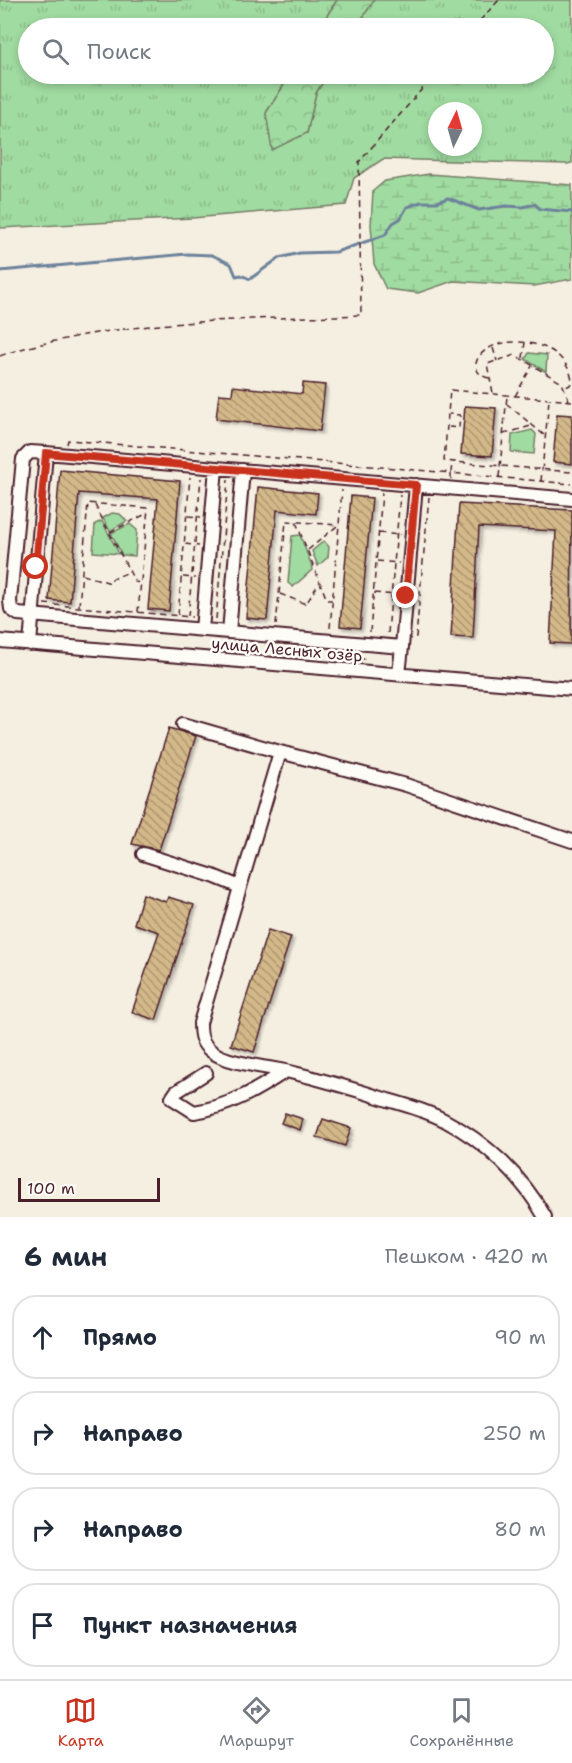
<!DOCTYPE html>
<html lang="ru">
<head>
<meta charset="utf-8">
<style>
  :root { --surface:#fff; --page:#f2f2f3; --text:#1f2937; --muted:#747a83; --line:#e0e1e3; --accent:#c8321e }
  body { margin:0; font-family:"Shantell Sans",sans-serif; background:var(--page); color:var(--text) }
  .compass { position:absolute; left:428px; top:102px; width:54px; height:54px; border-radius:50%; background:var(--surface); box-shadow:0 3px 9px #0003; rotate:5deg }
  .scale { position:absolute; left:18px; bottom:15px; width:142px; box-sizing:border-box; padding-left:6px; border:3px solid #4a1f2b; border-top:0; font-size:16px; line-height:21px; white-space:nowrap; color:#4a1f2b; -webkit-text-stroke:4px #fdfcf7; paint-order:stroke }
  .stop { position:absolute; width:18px; height:18px; margin:-14px; border:4px solid #c8321e; border-radius:50%; background:#fff }
  .stop.end { background:#c8321e; border-color:#fff; box-shadow:0 2px 6px #0008 }
  .list { margin:0; padding:0; list-style:none }
  h2 { display:flex; justify-content:space-between; align-items:center; height:78px; margin:0; padding:0 24px; font-size:26px }
  h2 small { font-size:20px; font-weight:400; color:var(--muted) }
  .list li { display:grid; grid-template-columns:39px 1fr auto; gap:18px; align-items:center; box-sizing:border-box; height:84px; margin:0 12px 12px; padding:0 12px; border:2px solid var(--line); border-radius:24px }
  .list b { display:block; font-size:22px; white-space:nowrap }
  .list em { font-size:20px; font-style:normal; color:var(--muted) }
  .icon { flex:none; width:33px; height:33px; fill:none; stroke:currentColor; stroke-width:2; stroke-linecap:round; stroke-linejoin:round }
  .map { position:relative; flex:none; width:572px; height:1217px; overflow:hidden }
  .search { position:absolute; background:var(--surface); box-shadow:0 3px 9px #0003; left:18px; right:18px; top:18px; height:66px; display:flex; align-items:center; gap:15px; box-sizing:border-box; padding:0 21px; border-radius:33px; color:var(--muted); font-size:22px }
  .sheet { height:462px; background:var(--surface) }
  nav { display:flex; justify-content:space-around; align-items:center; box-sizing:border-box; height:84px; border-top:2px solid var(--line); background:var(--surface); font-size:16px; color:var(--muted) }
  nav a { display:grid; justify-items:center; gap:3px }
  nav .on { color:var(--accent) }
  .map>svg:first-child { display:block }
</style>
</head>
<body>
<div class="map">
<svg width="572" height="1217" viewBox="0 0 572 1217">
  <defs>
    <pattern id="grass-tufts" width="24" height="20" patternUnits="userSpaceOnUse" patternTransform="scale(1.5)"><rect width="24" height="20" fill="#a0dba1"/><path d="M3 7l-1-3M5 7V3M7 7l1-3M15 17l-1-3M17 17v-4M19 17l1-3" fill="none" stroke="#8bbc8b"/></pattern>
    <pattern id="forest-crowns" width="20" height="18" patternUnits="userSpaceOnUse" patternTransform="scale(1.5)"><rect width="20" height="18" fill="#a0dba1"/><path d="M2 6a3 3 0 1 1 6 0M12 15a3 3 0 1 1 6 0" fill="none" stroke="#8bbc8b"/></pattern>
    <pattern id="wetland-marsh" width="20" height="14" patternUnits="userSpaceOnUse" patternTransform="scale(1.5)"><rect width="20" height="14" fill="#a0dba1"/><path d="M1 5h8M5 5V1M11 12h8M15 12V8" fill="none" stroke="#8bbc8b"/></pattern>
    <pattern id="building-back-hatch" width="6" height="6" patternUnits="userSpaceOnUse" patternTransform="scale(1.5)"><rect width="6" height="6" fill="#d3b989"/><path d="M-1 5l2 2M0 0l6 6M5-1l2 2" fill="none" stroke="#ad9670"/></pattern>
    <filter id="shadow"><feDropShadow dx="2.5" dy="2.5" stdDeviation="1.5" flood-color="#0004"/></filter>
  </defs>
  <rect width="100%" height="100%" fill="#f5efe1"/>
  <filter id="ink" filterUnits="userSpaceOnUse"><feTurbulence type="fractalNoise" baseFrequency=".0167" numOctaves="2"/><feDisplacementMap in="SourceGraphic" scale="12" xChannelSelector="R" yChannelSelector="G"/><feConvolveMatrix kernelMatrix="1 2 1 2 8 2 1 2 1" color-interpolation-filters="sRGB"/></filter>
  <g filter="url(#ink)">
    <path fill="url(#grass-tufts)" stroke="#757d66" stroke-width="1.5" fill-rule="evenodd" d="M0 0H337L319 28H28V74H291L266 113 307 133 316 93 328 74H544V28H356L374 0H572V163L567 164 383 159 354 178 346 205 192 218 0 228ZM437 111H473V147H437Z"/>
    <path fill="url(#forest-crowns)" stroke="#757d66" stroke-width="1.5" d="M337 0H374L356 28H319Z
      M291 74H328L316 93 307 133 272 150 266 113Z"/>
    <path fill="url(#wetland-marsh)" stroke="#757d66" stroke-width="1.5" d="M429 174 572 185V279L534 286 453 281 418 293 386 289 374 264 371 225 373 191 385 181Z"/>
    <path fill="#a0dba1" stroke="#757d66" stroke-width="1.5" d="M529 353 547 355 546 372 525 359Z
      M532 430 536 434 534 454 511 452 512 435Z
      M112 513 120 514 127 521 110 531 103 518Z
      M102 521 119 554 93 552 95 524Z
      M130 524 137 530 135 556 122 555 111 533Z
      M300 535 313 569 293 587 288 583 292 536Z
      M324 541 329 547 328 557 318 566 312 551Z"/>
    <g fill="none" stroke-linecap="round" stroke-linejoin="round">
      <path stroke="#6d829b" stroke-width="3" d="M0 271 187 254 212 255 231 264 236 276 241 275 250 279 279 258 300 253 336 252 385 235 393 223 400 219 407 207 421 202H437L448 198 479 210 506 206 523 207 535 204 540 209 572 212"/>
    </g>
    <path fill="url(#building-back-hatch)" stroke="#4a1f2b" stroke-width="1.5" filter="url(#shadow)" d="M303 383 325 385 320 431 216 419 219 394 232 395 233 386 302 394Z
      M465 406 496 408 492 456 461 454Z
      M557 414 572 415V464L553 462Z
      M60 470 180 481 169 611 148 609 158 499 79 493 70 602 49 600Z
      M258 487 318 493 316 514 277 510 267 620 246 618Z
      M351 496 372 498 360 628 340 626Z
      M459 504 572 510 571 644 550 643 556 531 479 527 473 638 451 637Z
      M169 728 196 736 159 850 132 844Z
      M143 894 166 902 168 897 194 905 156 1020 132 1012 159 932 134 924Z
      M268 930 291 937 254 1052 231 1045Z
      M285 1113 303 1119 300 1130 281 1123Z
      M323 1119 351 1128 345 1146 317 1137Z"/>
    <g fill="none" stroke-linecap="round" stroke-linejoin="round">
      <g stroke="#4a1f2b" stroke-width="16">
        <path id="minor" d="M46 453 30 452 23 459 10 601 11 609 18 614 402 647 416 485
          M202 630 216 468
          M229 632 243 470
          M0 641 572 689
          M30 644 46 453 572 499
          M399 674 402 647
          M183 724 280 752 200 1023C200 1035 201 1043 211 1051 225 1063 267 1067 286 1071 320 1079 354 1089 388 1100 406 1105 427 1111 444 1120 486 1142 522 1176 545 1217
          M280 752 406 785 572 841
          M143 854 213 876 240 887
          M206 1073 176 1092 172 1098 194 1112C228 1107 257 1090 286 1071"/>
      </g>
      <path stroke="#4a1f2b" stroke-width="1.5" stroke-dasharray="6 4.5" stroke-linecap="butt" d="M473 28 499 0
        M493 348 497 361
        M0 356C26 346 52 342 79 336 172 319 267 319 361 315L359 162 435 74
        M523 358 525 342
        M489 378C480 377 472 368 478 358 492 336 536 339 555 353 564 360 570 369 572 380L570 385 564 388
        M493 393 487 364 515 355 562 383 569 400
        M515 396 532 366
        M572 401 450 390 444 461 572 472
        M507 404 544 435
        M449 427 459 428 460 415 449 414
        M504 434 531 426
        M67 444 68 440 451 473 452 462
        M499 477 507 396
        M451 479V473L572 484
        M541 481 549 400
        M95 505 135 582 141 583
        M188 516 201 517
        M296 522 327 600H332
        M110 532 146 514
        M379 533 401 535
        M185 544 199 546
        M308 550 337 526
        M377 561 399 563
        M83 575 111 583 112 579 129 572
        M183 577 196 578
        M374 593 396 595
        M280 594 306 604 319 583
        M44 604 192 617
        M79 606 88 503 148 508 138 612
        M178 615 190 477
        M188 616 201 478
        M216 619 228 480
        M276 625 286 521 339 525
        M330 628 342 490
        M370 632 382 493
        M388 633 400 495
        M415 637H416L429 497
        M351 655V658L364 659 366 655"/>
      <use href="#minor" stroke="#fdfcf7" stroke-width="12"/>
    </g>
  </g>
  <g fill="none" stroke-linecap="round" stroke-linejoin="round" filter="url(#ink)">
    <path stroke="#c8321e" stroke-width="8" d="M36 567 46 453 56 454 416 485 406 596"/>
  </g>
  <g text-anchor="middle" stroke-width="5" stroke-linejoin="round" paint-order="stroke">
    <g font-size="16" fill="#4a1f2b" stroke="#fdfcf7">
      <text transform="translate(287 649) rotate(5)" y="6">улица Лесных озёр</text>
    </g>
  </g>
</svg>
<svg class="compass" viewBox="-18 -18 36 36"><path d="M0-13l5 13h-10z" fill="#e53935"/><path d="M0 13l5-13h-10z" fill="#747a83"/></svg>
<div class="scale">100 m</div>
<div class="stop" style="left:36px;top:567px"></div>
<div class="stop end" style="left:406px;top:596px"></div>
<div class="search"><svg class="icon" aria-label="search" viewBox="0 0 24 24"><circle cx="10" cy="10" r="6"/><path d="M15 15l6 6"/></svg>Поиск</div>
</div>
<section class="sheet">
<h2>6 мин<small>Пешком · 420 m</small></h2>
<ul class="list">
<li><svg class="icon" aria-label="ahead" viewBox="0 0 24 24"><path d="M12 20V5M6 11l6-6 6 6"/></svg><div><b>Прямо</b></div><em>90 m</em></li>
<li><svg class="icon" aria-label="right" viewBox="0 0 24 24"><path d="M7 20v-9h11M14 6l5 5-5 5"/></svg><div><b>Направо</b></div><em>250 m</em></li>
<li><svg class="icon" aria-label="right" viewBox="0 0 24 24"><path d="M7 20v-9h11M14 6l5 5-5 5"/></svg><div><b>Направо</b></div><em>80 m</em></li>
<li><svg class="icon" aria-label="arrive" viewBox="0 0 24 24"><path d="M6 21V4h12l-3 4 3 4H6"/></svg><div><b>Пункт назначения</b></div></li>
</ul>
</section>
<nav>
<a class="on"><svg class="icon" aria-label="map" viewBox="0 0 24 24"><path d="M3 6l6-2 6 2 6-2v14l-6 2-6-2-6 2zM9 4v14M15 6v14"/></svg>Карта</a>
<a><svg class="icon" aria-label="directions" viewBox="0 0 24 24"><path d="M12 3l9 9-9 9-9-9zM9 14v-3h6M13 9l2 2-2 2"/></svg>Маршрут</a>
<a><svg class="icon" aria-label="saved" viewBox="0 0 24 24"><path d="M7 4h10v16l-5-4-5 4z"/></svg>Сохранённые</a>
</nav>
</body>
</html>
